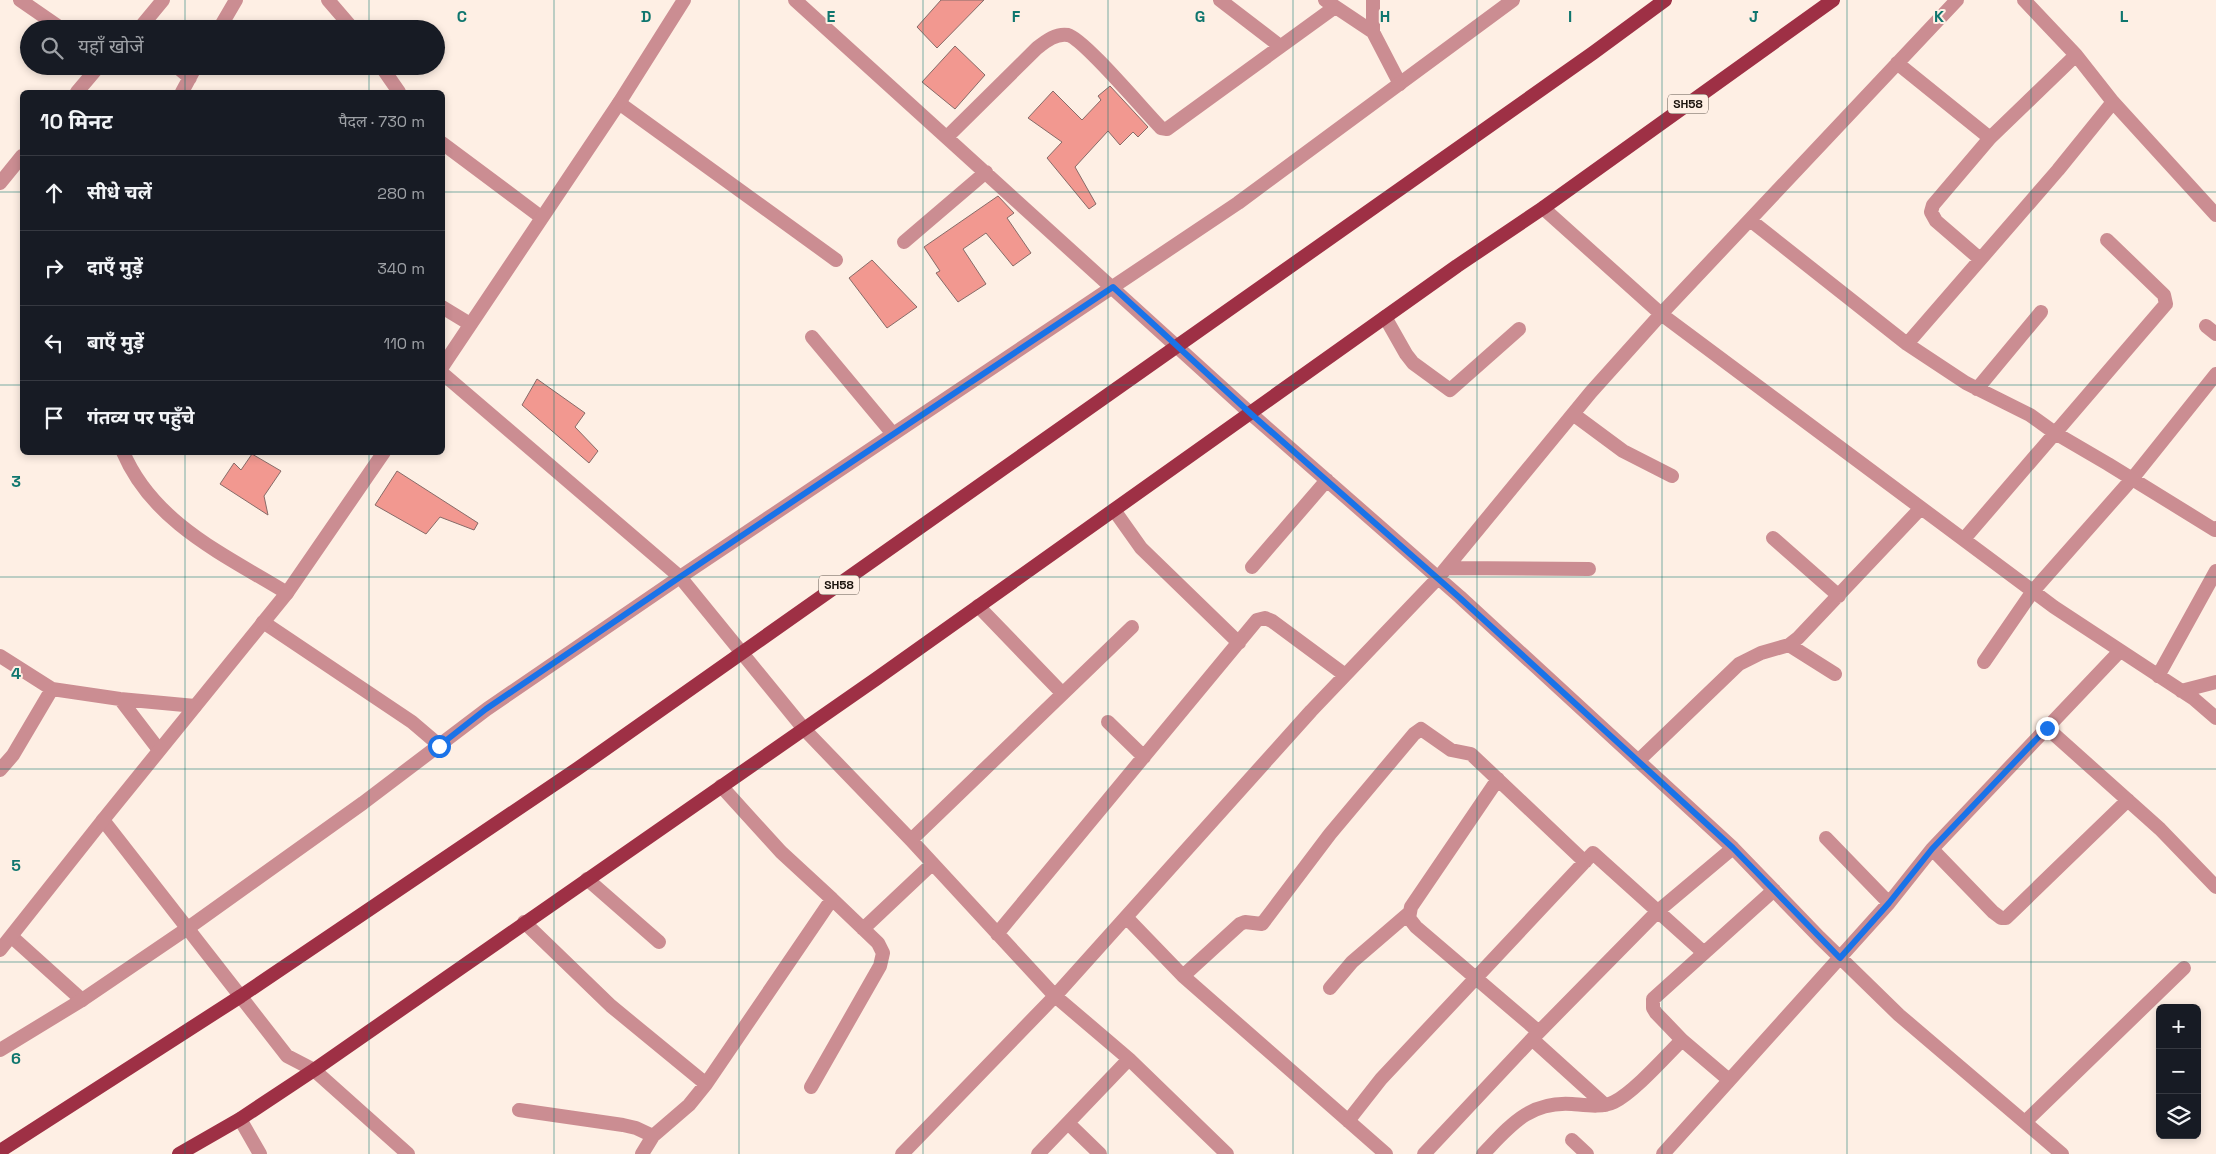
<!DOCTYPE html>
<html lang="hi">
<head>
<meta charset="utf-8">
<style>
  :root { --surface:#171b24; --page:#20242c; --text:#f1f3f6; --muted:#9ea1a6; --line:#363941 }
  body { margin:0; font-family:"Space Grotesk","Noto Sans Devanagari",sans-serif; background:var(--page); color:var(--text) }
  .controls { position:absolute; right:15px; bottom:15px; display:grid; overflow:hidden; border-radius:8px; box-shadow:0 2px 8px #0003 }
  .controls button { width:45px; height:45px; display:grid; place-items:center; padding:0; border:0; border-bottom:1px solid var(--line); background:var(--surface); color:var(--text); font:25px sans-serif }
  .stop { position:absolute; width:15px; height:15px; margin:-11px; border:4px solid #1a73e8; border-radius:50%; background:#fff }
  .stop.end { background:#1a73e8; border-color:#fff; box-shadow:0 1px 5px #0008 }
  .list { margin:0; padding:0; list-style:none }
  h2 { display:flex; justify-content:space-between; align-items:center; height:65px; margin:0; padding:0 20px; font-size:21px }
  h2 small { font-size:16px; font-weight:400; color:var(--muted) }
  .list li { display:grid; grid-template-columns:32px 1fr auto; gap:15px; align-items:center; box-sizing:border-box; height:75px; padding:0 20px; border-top:1px solid var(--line) }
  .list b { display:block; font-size:19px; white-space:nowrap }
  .list em { font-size:16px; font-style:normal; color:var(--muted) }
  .icon { flex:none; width:28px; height:28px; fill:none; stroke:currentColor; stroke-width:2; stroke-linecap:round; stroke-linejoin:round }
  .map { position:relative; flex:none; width:2216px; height:1154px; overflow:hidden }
  .search { position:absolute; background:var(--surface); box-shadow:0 2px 8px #0003; left:20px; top:20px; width:425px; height:55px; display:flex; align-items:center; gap:12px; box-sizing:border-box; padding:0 18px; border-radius:28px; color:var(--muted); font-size:19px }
  .panel { position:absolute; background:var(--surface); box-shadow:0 2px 8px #0003; left:20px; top:90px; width:425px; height:365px; border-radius:8px }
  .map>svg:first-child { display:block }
</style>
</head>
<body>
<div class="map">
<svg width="2216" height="1154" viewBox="0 0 2216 1154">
  <rect width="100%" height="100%" fill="#feefe4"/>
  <path fill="#f29890" stroke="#876b68" d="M941 0H984L937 48 917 27Z
    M955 46 985 75 955 109 922 82Z
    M1110 86 1148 127 1138 137 1133 132 1120 145 1108 131 1075 167 1096 204 1089 209 1047 158 1062 142 1028 118 1053 91 1082 120 1101 100 1098 96Z
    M998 196 1014 213 1007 218 1031 253 1013 266 986 233 963 249 986 284 958 302 936 273 940 271 924 247Z
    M872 260 917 307 887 328 849 278Z
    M537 379 585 413 575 427 598 451 589 463 522 405Z
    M252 454 281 471 264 496 268 515 220 484 234 463 241 470Z
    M397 471 478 523 474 530 440 517 426 534 375 505Z"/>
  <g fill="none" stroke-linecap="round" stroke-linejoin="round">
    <path stroke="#cb8d92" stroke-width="14" d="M20 0 62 29
      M328 0 353 29
      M795 0 1250 413 1460 597 1733 848 1819 937 1899 1015 2062 1154
      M1220 0 1280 46
      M1325 0 1373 32 1400 84
      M1373 0V32
      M2024 0 2076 55 2113 102 2216 215
      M139 29 163 0
      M219 29 236 0
      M1897 63 1990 138
      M176 66 190 78
      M381 66 399 92
      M77 92 99 66
      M182 92 196 66
      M619 103 836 260
      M947 137 1037 48C1046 41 1056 33 1068 35 1084 39 1145 112 1161 128L1167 129 1335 7
      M442 143 541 217
      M0 183 22 156
      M1543 208 1661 314 2054 607 2194 699 2216 718
      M1750 220 1907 344 1966 383 2030 415 2055 433 2108 464 2215 530 2216 528
      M904 242 986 172
      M1980 259 1936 221 1931 212 1933 205 1990 138 2076 55
      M442 307 470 324
      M1385 317 1406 354 1413 363 1450 390 1519 329
      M2206 326 2216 334
      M812 337 893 434
      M1907 344 2058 170 2113 102
      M442 373 680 577 804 729 911 840 1055 996 1129 1059 1227 1154
      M1977 389 2041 312
      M1573 414 1623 451 1672 476
      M123 452C153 523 225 555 287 593
      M1114 510 1141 548 1239 643
      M1773 538 1839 596
      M1964 539 2166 304 2164 295 2107 240
      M1252 567 1327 480
      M1447 568 1589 569
      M978 606 1062 693
      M263 622 412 722 439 745
      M1789 645 1835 674
      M0 656 52 689 120 699 195 706
      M1984 662 2033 591 2132 479 2216 374
      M2158 676 2216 571
      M2181 691 2216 682
      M120 699 159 750
      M1108 722 1144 757
      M2047 728 2160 829 2216 887
      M1638 761 1739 664 1761 653 1789 645 1798 638 1921 508
      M0 770 13 755 52 689
      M1498 779 1411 907 1409 918 1416 927 1539 1032
      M103 820 287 1056 314 1070 408 1154
      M1826 838 1889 903
      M911 840 1132 627
      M1932 849 1993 912 2001 918H2006L2128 800
      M587 879 659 942
      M1126 917 1183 976 1386 1154
      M524 922 611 1006 706 1084 832 899 781 852 721 786
      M863 929 932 864
      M997 934 1257 620 1265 618 1272 621 1345 675
      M12 937 82 1000
      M1183 976 1240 924 1245 922 1262 924 1330 834 1414 734 1421 729 1451 750 1471 754 1585 862
      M1330 988 1352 962 1409 913
      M1532 1039 1605 1105
      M1729 1080 1682 1040 1656 1013 1653 1008V999L1774 890
      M811 1087 880 966 883 953 878 943 832 899
      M519 1110 623 1125 636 1128 653 1136
      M240 1119 260 1154
      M1348 1121 1381 1079 1593 853 1703 952
      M2025 1122 2184 968
      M1068 1123 1100 1154
      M1572 1140 1587 1154
      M642 1154 653 1136 689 1105 706 1084
      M902 1154 1055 996 1311 711 1438 578 1591 392 1661 314 1957 0
      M1038 1154 1129 1059
      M1424 1154 1532 1039 1658 911 1733 848
      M1483 1154C1510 1126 1529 1101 1572 1104 1585 1105 1602 1108 1614 1102 1634 1092 1665 1057 1682 1040
      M1663 1154 1889 903 1932 849 2120 651"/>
    <path stroke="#cb8d92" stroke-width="14" d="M442 367 619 103 684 0
      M0 950 103 820 287 593 384 452
      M0 1050 82 1000 188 928 363 803 487 709 680 577 1238 203 1513 0"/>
    <path stroke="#9e3045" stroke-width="14" d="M0 1151 241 996 577 769 1593 53 1665 0
      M179 1154 240 1119 314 1070 876 679 1457 266 1543 208 1833 0"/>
  </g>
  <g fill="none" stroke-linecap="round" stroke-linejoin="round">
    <path stroke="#1a73e8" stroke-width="6" d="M439 746 486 709 680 577 1113 287 1250 413 1460 598 1733 848 1840 958 1889 903 1932 849 2047 728"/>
  </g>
  <path fill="none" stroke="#0f766e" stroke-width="1" stroke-opacity="0.55" d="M185 0V29M369 0V29M554 0V1154M739 0V1154M923 0V1154M1108 0V1154M1293 0V1154M1477 0V1154M1662 0V1154M1847 0V1154M2031 0V1154M185 66V92M369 66V92M0 192H22M442 192H2216M0 385H22M442 385H2216M185 452V1154M369 452V1154M0 577H2216M0 769H2216M0 962H2216"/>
  <g text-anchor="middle" stroke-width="4" stroke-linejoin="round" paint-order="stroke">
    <g fill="#feefe4" stroke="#60564e" stroke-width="1">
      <rect x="1668" y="94.5" width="40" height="19" rx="4"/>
      <rect x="819" y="575.5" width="40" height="19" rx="4"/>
    </g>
    <g font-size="12" font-weight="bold" fill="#1c140e">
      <text x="1688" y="108">SH58</text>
      <text x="839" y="589">SH58</text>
    </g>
  </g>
  <g font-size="16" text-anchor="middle" font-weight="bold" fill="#0f766e" stroke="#feefe4" stroke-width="4" stroke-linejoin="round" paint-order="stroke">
    <text x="462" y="22">C</text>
    <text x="646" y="22">D</text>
    <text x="831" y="22">E</text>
    <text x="1016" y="22">F</text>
    <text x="1200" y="22">G</text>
    <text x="1385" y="22">H</text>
    <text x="1570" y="22">I</text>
    <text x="1754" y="22">J</text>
    <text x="1939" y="22">K</text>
    <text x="2124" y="22">L</text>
    <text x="16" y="487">3</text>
    <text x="16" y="679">4</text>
    <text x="16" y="871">5</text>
    <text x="16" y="1064">6</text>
  </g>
</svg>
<div class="controls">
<button>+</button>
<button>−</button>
<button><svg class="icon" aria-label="layers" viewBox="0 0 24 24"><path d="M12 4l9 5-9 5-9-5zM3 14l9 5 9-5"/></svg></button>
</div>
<div class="stop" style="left:439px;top:746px"></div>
<div class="stop end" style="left:2047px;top:728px"></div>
<div class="search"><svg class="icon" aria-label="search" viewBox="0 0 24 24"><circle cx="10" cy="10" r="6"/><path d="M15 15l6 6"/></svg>यहाँ खोजें</div>
<section class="panel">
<h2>10 मिनट<small>पैदल · 730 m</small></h2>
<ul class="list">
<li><svg class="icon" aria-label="ahead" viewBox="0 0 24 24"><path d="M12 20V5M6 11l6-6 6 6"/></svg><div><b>सीधे चलें</b></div><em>280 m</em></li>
<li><svg class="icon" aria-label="right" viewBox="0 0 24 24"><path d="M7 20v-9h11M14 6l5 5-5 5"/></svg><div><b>दाएँ मुड़ें</b></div><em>340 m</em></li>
<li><svg class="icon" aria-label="left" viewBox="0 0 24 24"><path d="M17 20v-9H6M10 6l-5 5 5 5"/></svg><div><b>बाएँ मुड़ें</b></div><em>110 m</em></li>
<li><svg class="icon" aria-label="arrive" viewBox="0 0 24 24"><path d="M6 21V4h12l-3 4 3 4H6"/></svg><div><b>गंतव्य पर पहुँचे</b></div></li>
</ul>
</section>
</div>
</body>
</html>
